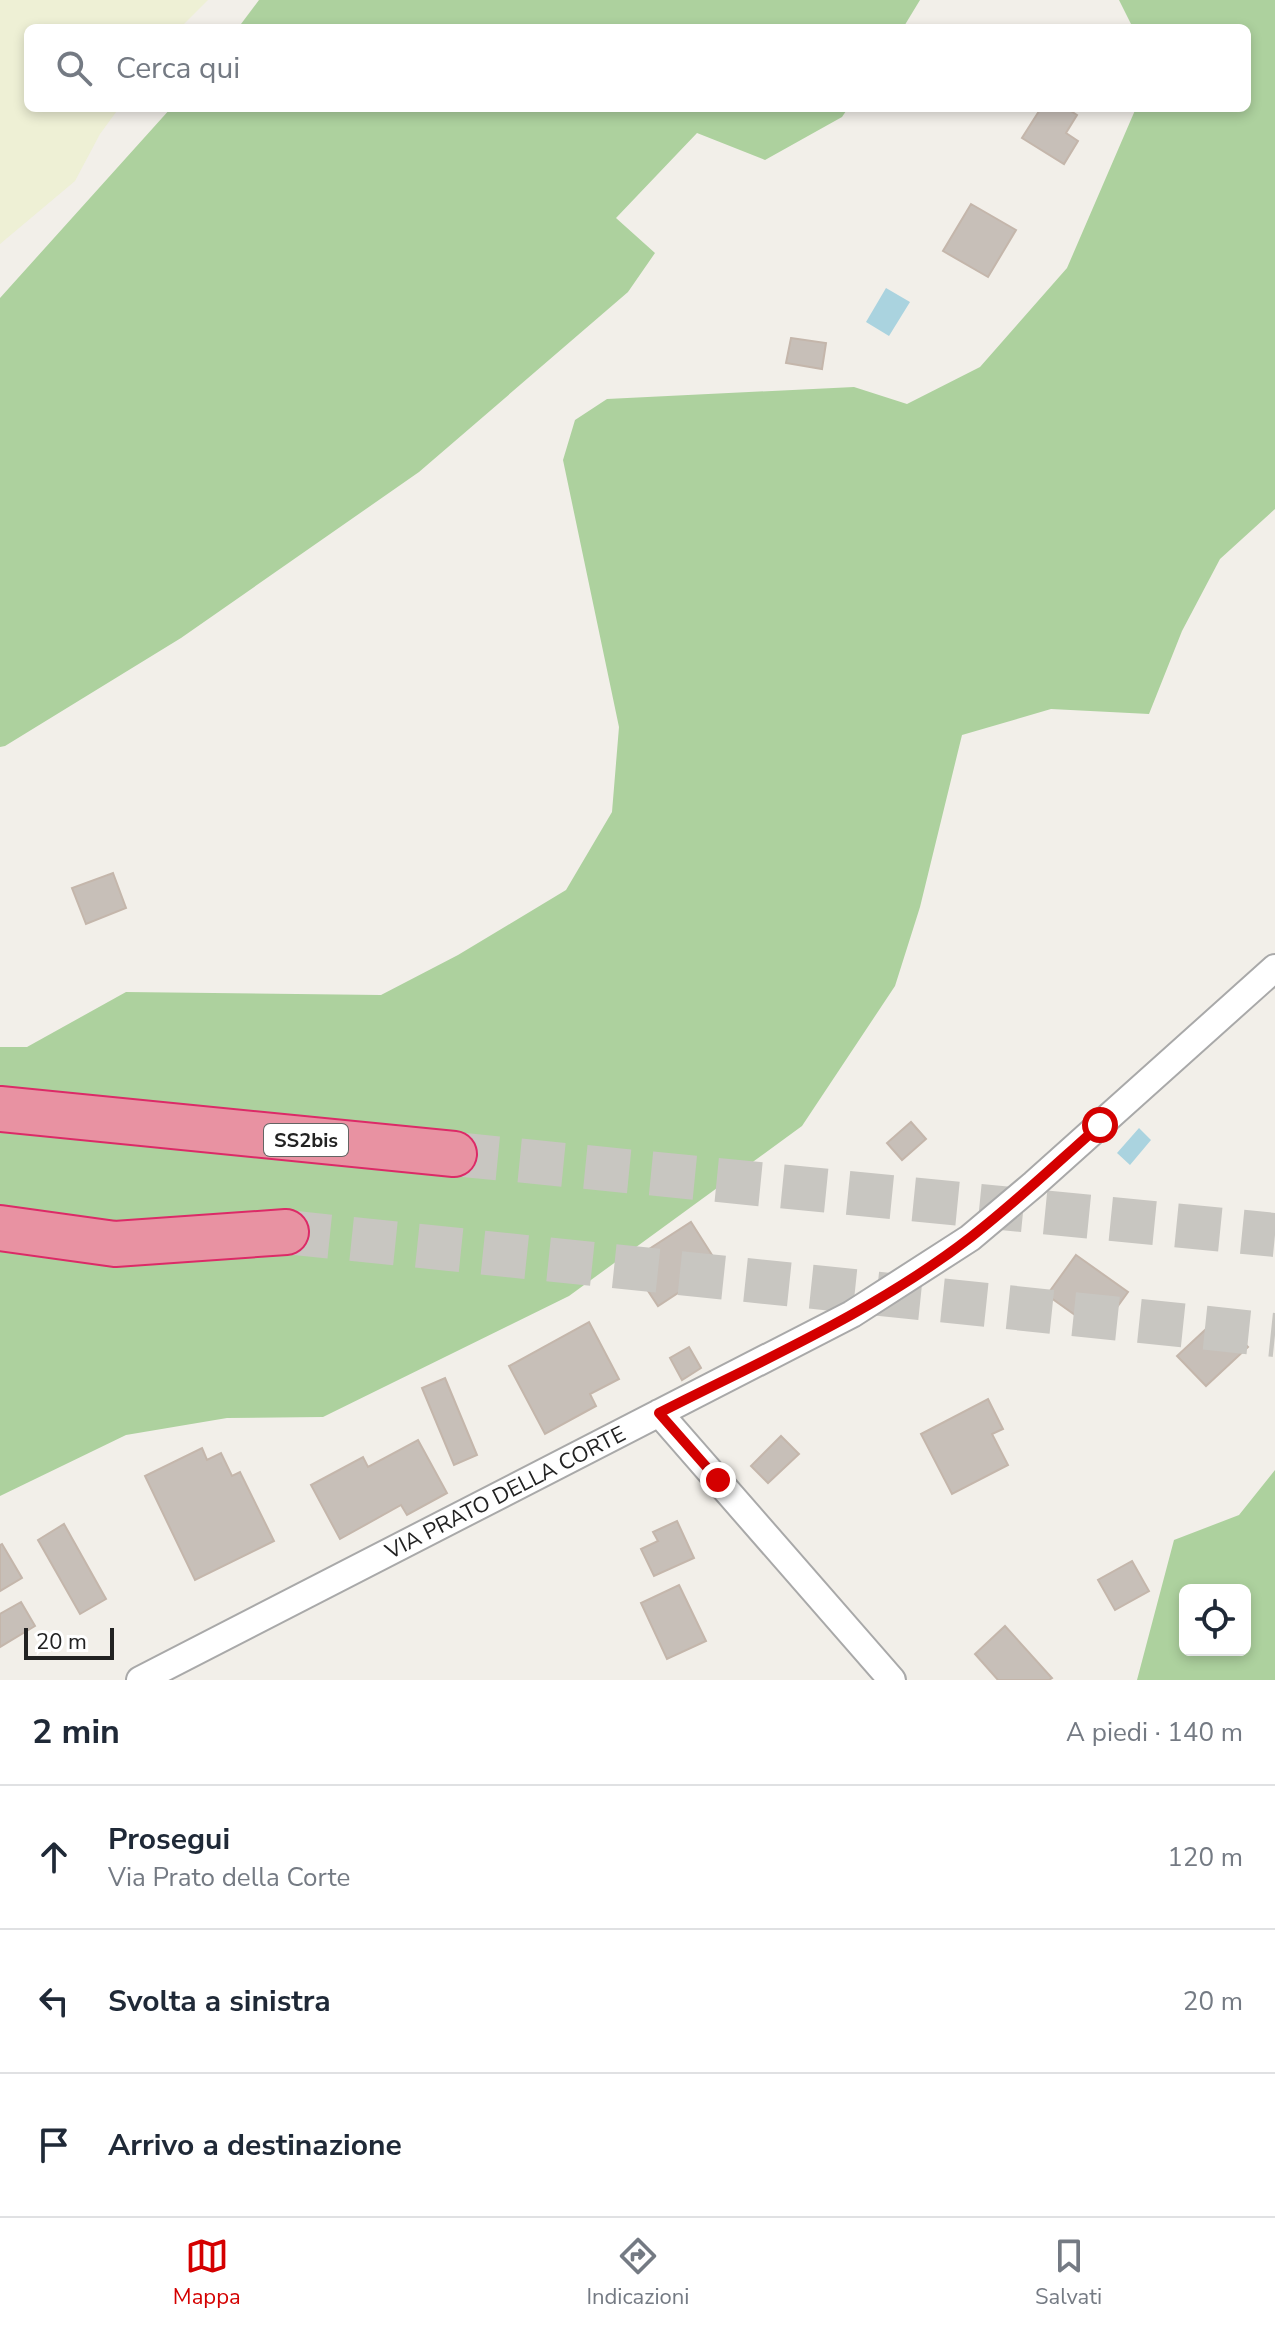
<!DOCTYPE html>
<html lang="it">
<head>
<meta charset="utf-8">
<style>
  :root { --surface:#fff; --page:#f6f6f7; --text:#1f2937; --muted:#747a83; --line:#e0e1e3; --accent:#d40000 }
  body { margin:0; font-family:"Nunito Sans",sans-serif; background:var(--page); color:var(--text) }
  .controls { position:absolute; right:24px; bottom:24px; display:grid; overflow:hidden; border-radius:12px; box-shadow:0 4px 12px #0003 }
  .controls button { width:72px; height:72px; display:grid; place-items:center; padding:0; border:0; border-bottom:2px solid var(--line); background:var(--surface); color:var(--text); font:40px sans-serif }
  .scale { position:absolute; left:24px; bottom:20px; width:90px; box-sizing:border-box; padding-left:8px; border:4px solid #222; border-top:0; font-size:22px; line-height:28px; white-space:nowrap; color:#222; -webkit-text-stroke:6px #fff; paint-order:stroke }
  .stop { position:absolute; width:24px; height:24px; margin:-18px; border:6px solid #d40000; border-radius:50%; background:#fff }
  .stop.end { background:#d40000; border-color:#fff; box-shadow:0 2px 8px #0008 }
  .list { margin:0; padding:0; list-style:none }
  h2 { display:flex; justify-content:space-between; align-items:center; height:104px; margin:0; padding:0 32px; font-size:34px }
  h2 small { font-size:26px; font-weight:400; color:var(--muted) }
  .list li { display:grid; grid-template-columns:52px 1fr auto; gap:24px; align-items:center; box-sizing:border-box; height:144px; padding:0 32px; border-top:2px solid var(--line) }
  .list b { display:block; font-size:30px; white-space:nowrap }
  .list p { margin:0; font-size:26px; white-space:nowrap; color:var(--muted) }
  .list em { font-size:26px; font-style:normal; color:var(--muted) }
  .icon { flex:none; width:44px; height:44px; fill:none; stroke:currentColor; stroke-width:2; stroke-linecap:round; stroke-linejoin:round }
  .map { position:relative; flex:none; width:1275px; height:1680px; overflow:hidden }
  .search { position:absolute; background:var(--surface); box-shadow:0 4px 12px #0003; left:24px; right:24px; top:24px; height:88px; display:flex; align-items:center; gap:20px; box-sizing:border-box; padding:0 28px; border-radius:12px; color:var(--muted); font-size:30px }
  .sheet { height:536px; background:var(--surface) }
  nav { display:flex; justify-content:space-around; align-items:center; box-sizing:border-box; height:112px; border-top:2px solid var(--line); background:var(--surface); font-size:22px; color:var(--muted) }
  nav a { display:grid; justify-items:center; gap:4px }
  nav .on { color:var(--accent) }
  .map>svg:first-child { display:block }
</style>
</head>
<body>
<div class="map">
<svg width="1275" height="1680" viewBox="0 0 1275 1680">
  <rect width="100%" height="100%" fill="#f2efe9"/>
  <path fill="#eef0d5" d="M0 0H208L180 28H28V108H119L100 134 75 181 0 244Z"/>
  <path fill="#add19e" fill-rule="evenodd" d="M259 0H920L903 28H238Z
    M1119 0H1275V509L1220 559 1182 631 1149 714 1051 709 962 735 920 907 895 986 802 1126 569 1296 323 1417 227 1418 126 1435 0 1496V1047H27L126 992 381 995 458 955 566 890 612 812 619 727 563 460 575 420 607 399 854 387 907 404 980 367 1067 268 1136 108H1247V28H1133Z
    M171 108H848L842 117 765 160 697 133 616 218 655 253 628 292 419 472 181 638 5 746 0 747V298Z
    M1275 1470V1680H1137L1174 1540 1239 1515ZM1245 1590V1650H1185V1590Z"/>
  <path fill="#aad3df" d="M886 288 910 302 889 336 866 322Z
    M1139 1128 1151 1140 1130 1165 1117 1153Z"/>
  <path fill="#c7bfb8" stroke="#c4b6ab" stroke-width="2" d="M1041 108H1066L1077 115 1066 133 1078 141 1064 164 1022 138Z
    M971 204 1016 230 988 277 943 251Z
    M791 338 826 343 822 369 786 363Z
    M113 873 126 908 86 924 72 888Z
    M911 1122 926 1139 902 1160 887 1143Z
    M691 1222 719 1266 658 1306 629 1262Z
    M1076 1255 1128 1292 1099 1332 1047 1295Z
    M1219 1317 1248 1347 1206 1386 1177 1356Z
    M589 1322 619 1379 590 1394 596 1406 545 1434 509 1366Z
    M689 1347 701 1368 682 1380 670 1358Z
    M445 1378 477 1455 454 1465 422 1388Z
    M988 1399 1003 1429 992 1434 1008 1465 952 1494 921 1434Z
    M781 1436 799 1454 768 1483 751 1466Z
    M418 1440 447 1493 407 1515 401 1505 340 1539 311 1485 363 1457 368 1467Z
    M202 1448 207 1460 221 1453 232 1476 240 1472 274 1541 195 1580 145 1476Z
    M677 1521 694 1558 654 1576 641 1549 658 1541 653 1532Z
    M64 1524 106 1599 80 1614 38 1540Z
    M2 1544 22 1578 0 1591V1545Z
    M1132 1561 1149 1591 1115 1610 1098 1580Z
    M679 1585 706 1641 667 1659 641 1603Z
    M21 1602 35 1626 0 1647V1614Z
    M1005 1626 1052 1678 1049 1680H998L975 1654Z"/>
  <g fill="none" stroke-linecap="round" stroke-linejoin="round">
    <path stroke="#c8c6c1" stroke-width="44" stroke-dasharray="44 22" stroke-linecap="butt" d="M454 1154 1275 1235
      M286 1232 1275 1335"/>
    <g stroke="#a9a9a9" stroke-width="30">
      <path id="street" d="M659 1413 892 1680
        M140 1680 852 1314 970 1238 1034 1184 1275 968"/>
    </g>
    <g stroke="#dc2a67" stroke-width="48">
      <path id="highway" d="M0 1109 454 1154
        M0 1228 115 1244 286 1232"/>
    </g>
    <use href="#street" stroke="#fff" stroke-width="26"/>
    <use href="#highway" stroke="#e892a2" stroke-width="44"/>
  </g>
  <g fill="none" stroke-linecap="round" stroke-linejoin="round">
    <path stroke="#d40000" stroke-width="10" d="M718 1480 659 1413C765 1359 877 1310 971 1237 1016 1202 1057 1163 1100 1125"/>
  </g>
  <g text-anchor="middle" stroke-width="7" stroke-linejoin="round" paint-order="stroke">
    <rect fill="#fff" stroke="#646464" stroke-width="2" x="264" y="1124" width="84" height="32" rx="6"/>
    <g font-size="20" font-weight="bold" fill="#222">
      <text x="306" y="1147">SS2bis</text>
    </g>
    <g font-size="22" fill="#222" stroke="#fff">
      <text transform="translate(505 1492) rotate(-27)" y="8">VIA PRATO DELLA CORTE</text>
    </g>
  </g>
</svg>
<div class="controls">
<button><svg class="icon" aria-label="locate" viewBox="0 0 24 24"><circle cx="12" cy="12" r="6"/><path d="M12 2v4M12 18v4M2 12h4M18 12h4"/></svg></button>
</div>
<div class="scale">20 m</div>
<div class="stop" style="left:1100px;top:1125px"></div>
<div class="stop end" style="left:718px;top:1480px"></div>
<div class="search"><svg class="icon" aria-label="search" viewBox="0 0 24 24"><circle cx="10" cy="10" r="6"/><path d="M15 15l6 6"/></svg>Cerca qui</div>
</div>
<section class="sheet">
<h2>2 min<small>A piedi · 140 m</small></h2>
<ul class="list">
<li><svg class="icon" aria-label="ahead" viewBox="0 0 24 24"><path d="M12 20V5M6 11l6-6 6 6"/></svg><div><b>Prosegui</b><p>Via Prato della Corte</p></div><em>120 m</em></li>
<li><svg class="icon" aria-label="left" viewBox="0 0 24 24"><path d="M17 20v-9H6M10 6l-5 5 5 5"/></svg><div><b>Svolta a sinistra</b></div><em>20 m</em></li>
<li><svg class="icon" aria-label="arrive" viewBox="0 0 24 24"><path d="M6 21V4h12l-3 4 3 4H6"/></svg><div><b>Arrivo a destinazione</b></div></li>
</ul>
</section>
<nav>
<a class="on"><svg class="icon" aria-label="map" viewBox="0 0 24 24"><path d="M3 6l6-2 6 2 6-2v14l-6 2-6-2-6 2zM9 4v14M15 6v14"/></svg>Mappa</a>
<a><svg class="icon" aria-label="directions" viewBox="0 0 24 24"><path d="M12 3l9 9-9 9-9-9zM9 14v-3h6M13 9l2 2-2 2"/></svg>Indicazioni</a>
<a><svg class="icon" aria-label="saved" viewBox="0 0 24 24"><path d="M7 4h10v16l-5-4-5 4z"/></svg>Salvati</a>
</nav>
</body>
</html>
